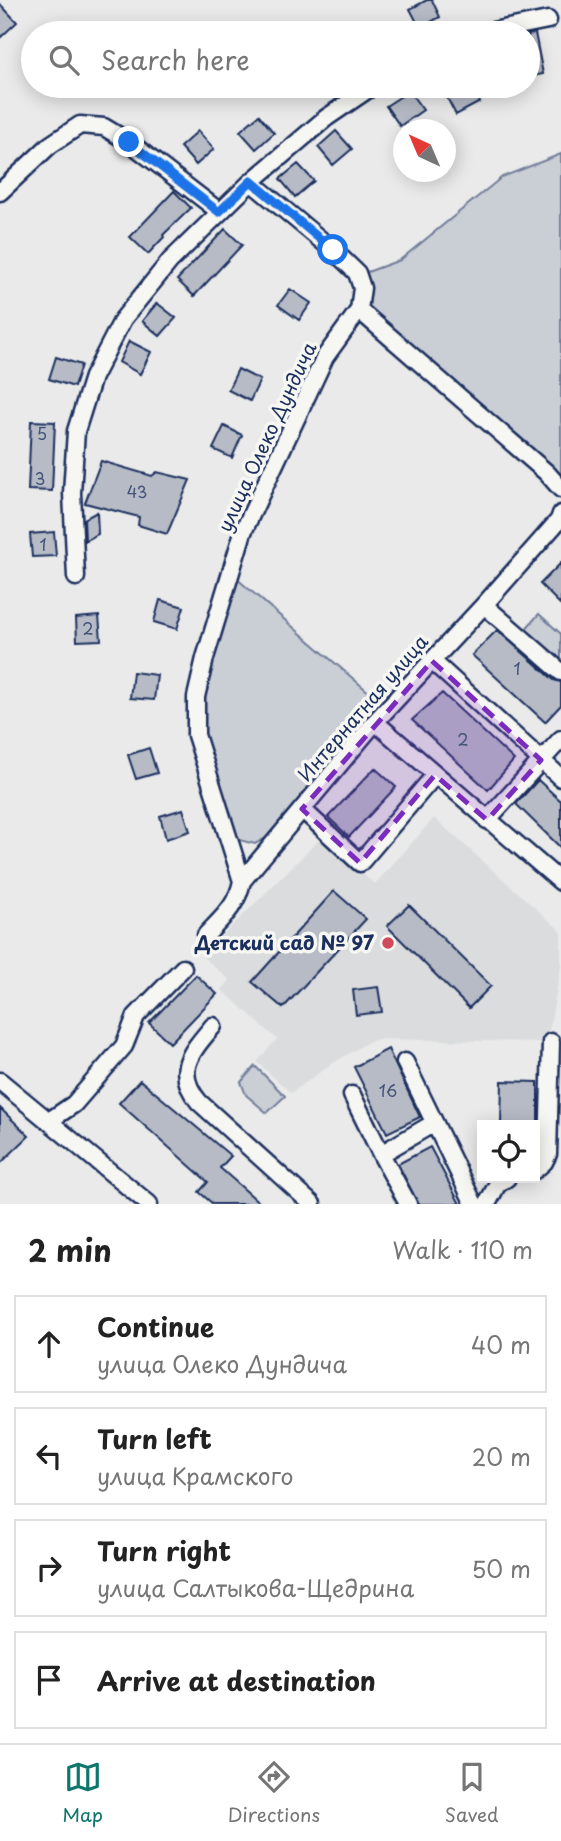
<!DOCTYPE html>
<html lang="en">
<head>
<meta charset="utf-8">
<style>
  :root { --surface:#fff; --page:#f2f2f2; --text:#222; --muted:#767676; --line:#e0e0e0; --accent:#0f766e }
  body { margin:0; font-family:"Playpen Sans",sans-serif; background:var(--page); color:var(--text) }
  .controls { position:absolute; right:21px; bottom:21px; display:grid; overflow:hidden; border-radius:0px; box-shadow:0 4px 18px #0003 }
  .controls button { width:63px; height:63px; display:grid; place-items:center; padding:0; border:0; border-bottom:2px solid var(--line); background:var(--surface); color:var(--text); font:35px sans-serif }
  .compass { position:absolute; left:393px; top:119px; width:63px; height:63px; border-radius:50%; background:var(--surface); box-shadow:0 4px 18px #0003; rotate:316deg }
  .stop { position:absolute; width:21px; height:21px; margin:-16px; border:5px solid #1a73e8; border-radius:50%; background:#fff }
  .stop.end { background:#1a73e8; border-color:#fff; box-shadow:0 2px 7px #0008 }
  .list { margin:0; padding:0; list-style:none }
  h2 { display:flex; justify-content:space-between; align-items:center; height:91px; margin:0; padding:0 28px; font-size:30px }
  h2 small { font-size:23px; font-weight:400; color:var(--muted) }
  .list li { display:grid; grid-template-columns:46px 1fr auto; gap:21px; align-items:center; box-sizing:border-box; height:98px; margin:0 14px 14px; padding:0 14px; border:2px solid var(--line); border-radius:0px }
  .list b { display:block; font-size:26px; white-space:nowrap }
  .list p { margin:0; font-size:23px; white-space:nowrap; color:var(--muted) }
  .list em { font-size:23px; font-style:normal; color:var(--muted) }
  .icon { flex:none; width:38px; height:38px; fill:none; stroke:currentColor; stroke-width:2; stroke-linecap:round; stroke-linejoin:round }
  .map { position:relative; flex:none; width:561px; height:1204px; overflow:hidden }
  .search { position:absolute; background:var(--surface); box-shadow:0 4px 18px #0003; left:21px; right:21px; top:21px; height:77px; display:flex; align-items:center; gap:18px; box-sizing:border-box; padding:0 24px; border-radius:38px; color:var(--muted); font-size:26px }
  .sheet { height:539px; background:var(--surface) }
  nav { display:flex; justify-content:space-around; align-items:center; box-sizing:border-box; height:98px; border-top:2px solid var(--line); background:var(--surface); font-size:19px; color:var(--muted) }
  nav a { display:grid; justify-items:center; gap:4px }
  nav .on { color:var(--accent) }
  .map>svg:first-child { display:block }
</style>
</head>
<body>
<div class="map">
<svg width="561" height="1204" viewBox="0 0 561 1204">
  <rect width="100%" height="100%" fill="#e9eae9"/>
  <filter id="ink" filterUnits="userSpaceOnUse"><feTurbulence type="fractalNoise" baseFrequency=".0143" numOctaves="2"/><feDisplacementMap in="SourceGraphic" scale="14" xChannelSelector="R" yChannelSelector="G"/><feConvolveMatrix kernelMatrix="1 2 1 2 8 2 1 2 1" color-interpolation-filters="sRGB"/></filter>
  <g filter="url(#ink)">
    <path fill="#dadcde" d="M434 818 561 931V966L547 1042 379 1039 368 1042 330 1065 291 1093 257 1062 277 1039 222 990 230 980 202 956 319 840 375 884Z"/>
    <path fill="#caced5" stroke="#727e9a" stroke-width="2" d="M561 154V475L365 309 362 274 400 260 502 177Z
      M236 578 385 706 266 838 255 844 239 840 235 833 200 728 198 708Z
      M539 614 561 634V665L522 633Z
      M255 1066 285 1096 267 1113 246 1095 241 1082Z"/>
    <path fill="#b6bbc6" stroke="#1b2f5e" stroke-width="2" d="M427 0H432L440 17 420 28 410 9Z
      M0 4 17 22 0 38Z
      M535 33 543 74 528 77V35Z
      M461 86H471L480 102 456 115 445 94Z
      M409 91 423 110 400 126 386 106Z
      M259 115 274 133 256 149 240 131Z
      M198 131 214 149 196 165 180 147Z
      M336 131 352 149 333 165 318 147Z
      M298 164 314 181 295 197 280 179Z
      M174 191 191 208 163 235 164 237 148 254 130 237Z
      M225 229 242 245 194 296 177 280Z
      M290 289 311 303 299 320 278 305Z
      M157 303 176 318 160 336 142 321Z
      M129 341 151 352 140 374 119 362Z
      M56 357 81 365 74 387 49 379Z
      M238 369 260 380 250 401 228 390Z
      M31 421 55 422 52 491 28 490Z
      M224 426 242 435 232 458 213 449Z
      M101 461 152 476 157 472 190 480 167 534 138 525 139 517 85 503Z
      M97 512 98 534 85 541 84 519Z
      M54 532 56 556 32 557 30 534Z
      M561 563V605L540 584Z
      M160 600 184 607 177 629 154 622Z
      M99 616 101 640 77 641 76 618Z
      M497 630 554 680 561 682V705L545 722 472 655Z
      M133 672 157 675 154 700 130 698Z
      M442 693 514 760 488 790 412 720Z
      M149 748 157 773 136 779 128 755Z
      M375 768 396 787 349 837 328 817Z
      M538 780 561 801V848L516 804Z
      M183 809 190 831 166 839 160 816Z
      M334 891 366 919 283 1008 252 982Z
      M409 905 491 986 469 1008 387 926Z
      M196 975 217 994 170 1043 149 1023Z
      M378 987 382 1012 356 1015 353 990Z
      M388 1049 420 1117 387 1133 354 1067Z
      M140 1080 231 1156 220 1168 261 1204H213L199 1192 208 1182 119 1103Z
      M502 1081 538 1082V1125H501Z
      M0 1108 29 1136 0 1164Z
      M430 1147 460 1204H418L398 1164Z"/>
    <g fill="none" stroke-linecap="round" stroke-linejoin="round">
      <g stroke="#1b2f5e" stroke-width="21">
        <path id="minor" d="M483 33 548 20
          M0 192 50 145 80 125 104 127 129 142 220 212
          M359 310 547 473 561 489
          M76 577 72 493 76 431 93 377 123 319 170 261 251 182 326 118 373 86
          M484 605 561 672
          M432 661 561 778
          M375 722 561 882
          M302 809 360 863 435 775
          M487 820 561 739
          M242 881 196 735V697L205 658 243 532 325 357 359 310 362 288 357 273 333 250 251 182
          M206 935C223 917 237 906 242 881L375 722 484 605 559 520 561 514
          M213 1026C191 1052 173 1071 199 1102L312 1204
          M405 1062 474 1204
          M0 1081 149 1204
          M352 1095 381 1154
          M49 1121 74 1104 124 1046 136 1016 183 968
          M535 1170 544 1162 548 1154 551 1042
          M408 1204 381 1154 434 1123
          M487 1204 497 1185 507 1178"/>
      </g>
      <use href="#minor" stroke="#f6f6f2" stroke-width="16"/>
    </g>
  </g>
  <g fill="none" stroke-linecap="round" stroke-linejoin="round" filter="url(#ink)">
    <path stroke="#1a73e8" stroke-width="9" d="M129 142 219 212 251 181 333 250"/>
  </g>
  <path fill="#7b2cbf" fill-opacity="0.2" stroke="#7b2cbf" stroke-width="5" stroke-dasharray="14 9" stroke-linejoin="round" d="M432 661 541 760 487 820 435 775 360 863 302 809Z"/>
  <circle fill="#d1495b" stroke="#f6f6f2" stroke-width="2.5" cx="388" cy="943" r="7"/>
  <g text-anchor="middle" stroke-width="7" stroke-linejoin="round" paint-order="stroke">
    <g font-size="16" fill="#425278">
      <text x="42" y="440">5</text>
      <text x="40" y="485">3</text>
      <text x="137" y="498">43</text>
      <text x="43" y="551">1</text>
      <text x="88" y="635">2</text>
      <text x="517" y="675">1</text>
      <text x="463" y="746">2</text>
      <text x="388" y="1097">16</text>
    </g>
    <g font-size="19" fill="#1b2f5e" stroke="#f6f6f2">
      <text transform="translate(267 437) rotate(-65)" y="7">улица Олеко Дундича</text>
      <text transform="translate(363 708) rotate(-49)" y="7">Интернатная улица</text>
    </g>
    <g font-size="19" font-weight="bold" fill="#1b2f5e" stroke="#f6f6f2" text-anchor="end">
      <text x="374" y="950">Детский сад № 97</text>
    </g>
  </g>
</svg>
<div class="controls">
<button><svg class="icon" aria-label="locate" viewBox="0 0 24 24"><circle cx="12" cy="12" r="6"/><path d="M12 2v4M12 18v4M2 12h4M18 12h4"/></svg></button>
</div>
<svg class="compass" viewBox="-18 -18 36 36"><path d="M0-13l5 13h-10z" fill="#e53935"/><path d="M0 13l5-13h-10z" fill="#767676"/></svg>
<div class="stop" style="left:333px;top:250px"></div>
<div class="stop end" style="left:129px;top:142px"></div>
<div class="search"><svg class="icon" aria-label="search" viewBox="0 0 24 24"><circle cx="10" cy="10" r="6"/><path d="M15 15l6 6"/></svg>Search here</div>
</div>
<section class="sheet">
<h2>2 min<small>Walk · 110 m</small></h2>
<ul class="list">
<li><svg class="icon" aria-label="ahead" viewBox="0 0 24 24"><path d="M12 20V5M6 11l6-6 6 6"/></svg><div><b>Continue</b><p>улица Олеко Дундича</p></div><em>40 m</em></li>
<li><svg class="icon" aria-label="left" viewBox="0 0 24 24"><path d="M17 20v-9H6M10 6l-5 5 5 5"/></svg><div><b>Turn left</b><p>улица Крамского</p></div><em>20 m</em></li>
<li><svg class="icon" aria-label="right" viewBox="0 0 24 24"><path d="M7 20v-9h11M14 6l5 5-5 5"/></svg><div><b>Turn right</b><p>улица Салтыкова-Щедрина</p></div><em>50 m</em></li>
<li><svg class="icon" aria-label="arrive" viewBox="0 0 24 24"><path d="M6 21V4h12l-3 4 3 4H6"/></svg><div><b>Arrive at destination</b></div></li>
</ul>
</section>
<nav>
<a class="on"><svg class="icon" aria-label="map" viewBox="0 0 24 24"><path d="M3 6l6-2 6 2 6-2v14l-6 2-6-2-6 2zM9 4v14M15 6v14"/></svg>Map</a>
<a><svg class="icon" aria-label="directions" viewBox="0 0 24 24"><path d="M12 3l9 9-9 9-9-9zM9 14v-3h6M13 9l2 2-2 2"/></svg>Directions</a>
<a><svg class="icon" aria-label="saved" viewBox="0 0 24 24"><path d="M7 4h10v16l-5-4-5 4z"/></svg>Saved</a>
</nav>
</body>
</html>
